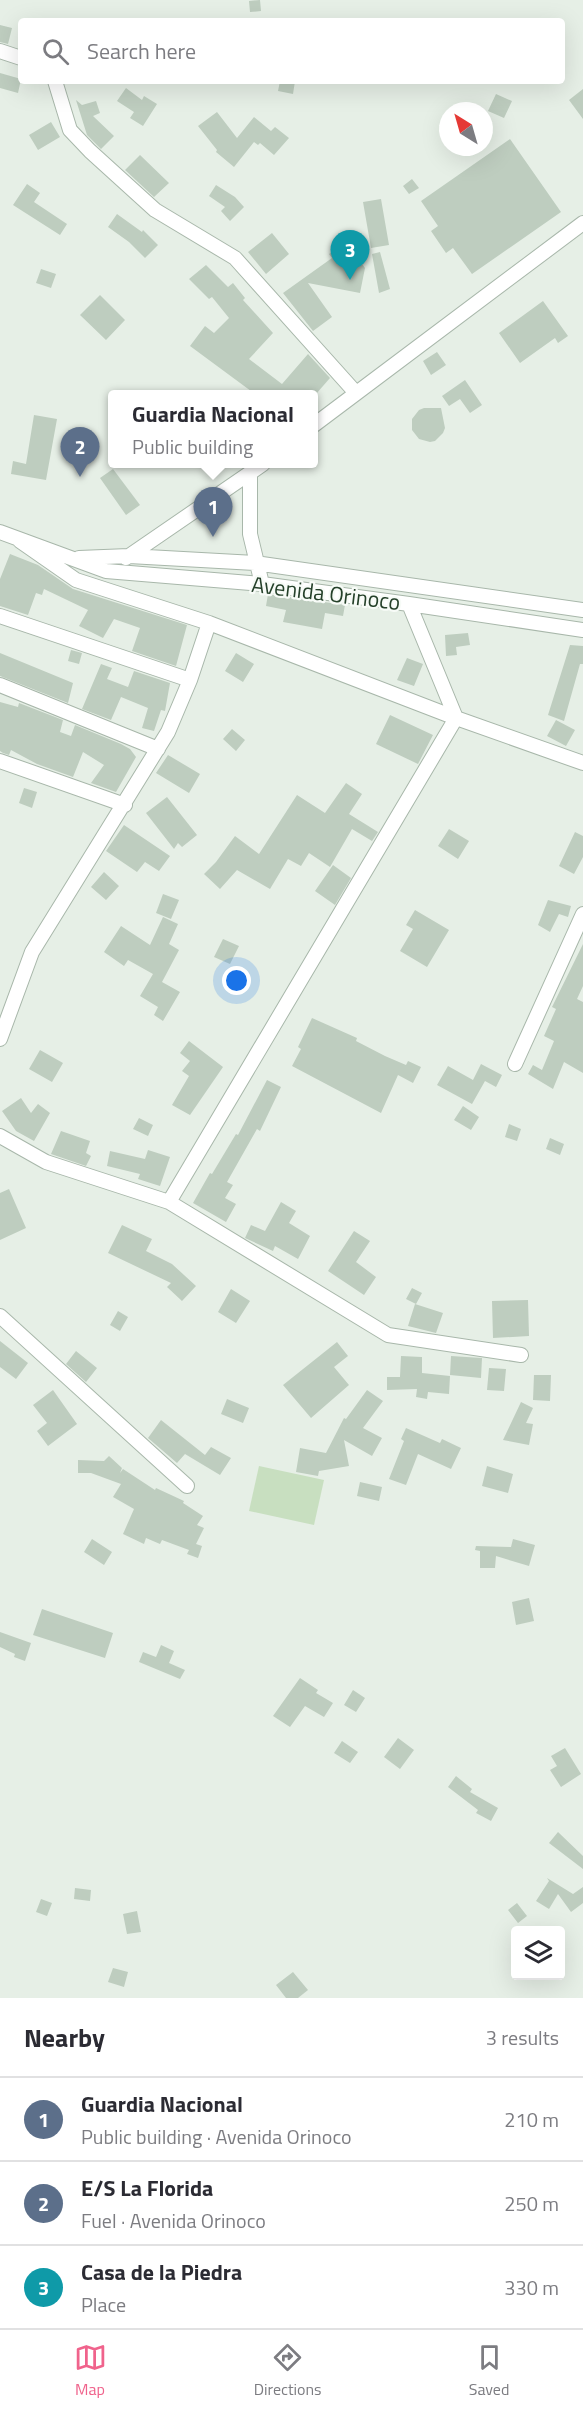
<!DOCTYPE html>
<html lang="en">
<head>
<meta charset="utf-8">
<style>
  :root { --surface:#fff; --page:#f7f7f7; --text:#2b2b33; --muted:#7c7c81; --line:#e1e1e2; --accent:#f0638c }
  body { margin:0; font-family:"Titillium Web",sans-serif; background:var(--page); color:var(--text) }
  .controls { position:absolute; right:18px; bottom:18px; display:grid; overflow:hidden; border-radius:6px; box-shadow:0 6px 24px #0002 }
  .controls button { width:54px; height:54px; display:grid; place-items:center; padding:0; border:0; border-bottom:2px solid var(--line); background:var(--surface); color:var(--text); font:30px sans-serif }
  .compass { position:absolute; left:439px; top:102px; width:54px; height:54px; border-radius:50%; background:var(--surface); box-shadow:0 6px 24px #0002; rotate:323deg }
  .you { position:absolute; left:237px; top:981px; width:21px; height:21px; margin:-15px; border:4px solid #fff; border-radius:50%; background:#1a73e8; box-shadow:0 0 0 9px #1a73e833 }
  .badge { display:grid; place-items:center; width:39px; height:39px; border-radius:50%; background:var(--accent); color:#fff; font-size:20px; font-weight:700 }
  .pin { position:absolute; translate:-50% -50px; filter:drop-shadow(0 2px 3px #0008) }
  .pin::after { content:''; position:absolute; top:32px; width:21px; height:18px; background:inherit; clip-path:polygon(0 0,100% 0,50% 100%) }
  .popup { position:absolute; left:108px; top:390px; width:210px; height:78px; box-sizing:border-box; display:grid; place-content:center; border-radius:6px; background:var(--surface); filter:drop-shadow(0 2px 4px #0005); font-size:20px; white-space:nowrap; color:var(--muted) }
  .popup b { font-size:22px; color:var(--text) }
  .popup::after { content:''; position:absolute; left:50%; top:100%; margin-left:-12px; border:12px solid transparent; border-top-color:var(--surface) }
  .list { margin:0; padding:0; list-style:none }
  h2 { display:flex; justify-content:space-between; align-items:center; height:78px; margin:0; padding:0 24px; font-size:26px }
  h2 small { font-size:20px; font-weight:400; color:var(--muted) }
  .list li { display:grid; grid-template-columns:39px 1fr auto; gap:18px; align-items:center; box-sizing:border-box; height:84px; padding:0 24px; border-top:2px solid var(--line) }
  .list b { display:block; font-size:22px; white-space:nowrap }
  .list p { margin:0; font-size:20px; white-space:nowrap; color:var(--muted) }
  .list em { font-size:20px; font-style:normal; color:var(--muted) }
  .icon { flex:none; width:33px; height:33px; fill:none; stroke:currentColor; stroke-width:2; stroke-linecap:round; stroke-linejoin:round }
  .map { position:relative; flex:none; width:583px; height:1998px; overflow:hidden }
  .search { position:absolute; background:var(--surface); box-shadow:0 6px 24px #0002; left:18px; right:18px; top:18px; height:66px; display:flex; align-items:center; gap:15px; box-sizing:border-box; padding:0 21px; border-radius:6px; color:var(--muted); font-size:22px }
  .sheet { height:330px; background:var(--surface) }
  nav { display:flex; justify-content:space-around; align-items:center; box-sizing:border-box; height:84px; border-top:2px solid var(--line); background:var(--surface); font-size:16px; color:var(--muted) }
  nav a { display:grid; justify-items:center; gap:3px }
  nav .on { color:var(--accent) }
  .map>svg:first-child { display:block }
</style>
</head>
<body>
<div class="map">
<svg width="583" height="1998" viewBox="0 0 583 1998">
  <rect width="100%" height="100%" fill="#e6efe6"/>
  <path fill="#c8dfc0" d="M259 1466 324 1480 314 1525 249 1511Z"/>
  <path fill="#becdbf" d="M260 0 261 11 250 12 249 1Z
    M0 25 12 28 8 44 0 42Z
    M0 73 21 79 18 93 0 88Z
    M280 81H295L293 94 278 91Z
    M126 88 142 100 144 96 157 104 143 126 130 118 134 112 117 101Z
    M583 89V119L569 100Z
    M496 94 512 101 504 118 488 111Z
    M76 100 82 105 96 101 100 113 93 116 114 136 101 149 87 135Z
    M217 112 237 138 254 117 271 131 275 127 289 138 274 155 260 143 258 145 254 142 234 167 216 152 217 150 198 126Z
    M51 122 60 137 38 150 29 135Z
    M510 139 561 212 472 274 453 248 446 253 431 231 438 226 421 201Z
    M140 155 169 183 154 197 125 170Z
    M412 179 419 188 409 194 403 186Z
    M27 184 40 193 34 202 67 224 60 235 13 205Z
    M216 185 235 197 244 207 230 221 221 211 225 207 209 196Z
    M381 199 389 245 371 248 363 202Z
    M117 214 142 232 143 230 158 245 145 258 129 242 108 227Z
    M272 233 289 254 266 274 248 252Z
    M346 242 365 268 360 293 308 283 332 317 313 331 283 293 332 258 329 254Z
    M380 252 390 289 379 293 372 254Z
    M206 265 228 287 233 283 245 298 243 300 273 333 249 359 282 384 308 354 330 378 316 394H255L190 346 205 326 214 333 229 318 212 297 209 299 189 279Z
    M41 269 56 274 51 288 36 283Z
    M100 295 125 320 106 340 80 315Z
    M543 301 568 336 558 343 555 338 520 363 499 333Z
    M437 352 446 365 431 375 423 361Z
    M465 380 482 405 470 413 460 399 449 406 442 396Z
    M424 408H441L445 428 443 433 435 441 430 442 419 439 412 430V419L419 410Z
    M34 415 57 419 46 480 11 474 13 461 26 464Z
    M113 469 140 505 126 515 100 478Z
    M10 554 38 565 73 589 187 625 176 666 132 651 140 628 114 619 103 638 79 626 88 610 44 589 42 595 36 593 28 615 0 606V579Z
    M268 594 345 605 343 616 325 613 322 629 283 622 286 610 266 606Z
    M468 633 470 645 456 647 457 655 446 656 445 635Z
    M570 645 583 646V664H580L564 721 548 715Z
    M71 650 82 653 79 664 68 661Z
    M0 653 73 683 68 703 0 676Z
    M236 653 254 664 243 682 225 671Z
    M407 658 423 664 414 686 397 680Z
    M101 664 112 668 107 679 128 687 134 671 170 683 165 711 161 710 154 731 142 728 148 708 121 697 111 720 82 709Z
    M0 702 18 707 19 703 63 720 60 732 71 736 75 725 121 744 130 749 136 757 116 792 91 783 104 765 83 752 73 777 37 764 11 750 9 755 3 753 0 751Z
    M390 715 433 735 418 764 376 744Z
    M556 720 575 730 566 746 547 736Z
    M232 729 245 740 236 751 223 739Z
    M168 755 200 774 189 793 156 773Z
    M346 783 362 794 349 814 378 832 372 841 352 829 330 867 309 853 301 866 288 859 270 889 237 870 220 889 204 874 216 862 235 836 259 854 297 795 325 813Z
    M24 788 37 792 32 808 19 803Z
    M167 797 197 835 182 847 178 843 174 849 146 813Z
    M124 825 170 856 159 871 145 862 137 872 106 851Z
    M449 829 469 841 458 859 438 846Z
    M575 832 583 836V857L574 874 559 866Z
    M333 865 351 878 335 905 315 891Z
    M104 872 119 886 106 900 91 887Z
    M163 894 179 900 171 919 156 913Z
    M548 900 571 906 568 917 559 914 550 932 538 925Z
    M415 910 449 930 427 967 400 951 413 929 406 925Z
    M163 917 178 924 169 944 179 950 162 982 180 992 163 1021 154 1015 158 1007 140 996 153 974 128 960 124 966 104 952 121 926 150 945Z
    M223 939 239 946 230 964 214 957Z
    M583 944V986L577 999 583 1002V1073L564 1062 553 1089 528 1074 533 1065 542 1070 554 1041 544 1036 556 1009 552 1007Z
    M312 1018 357 1038 356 1041 385 1056 406 1065 408 1061 421 1067 413 1083 398 1075 381 1113 292 1066 301 1049 298 1047Z
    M189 1041 223 1067 190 1115 172 1105 189 1076 182 1071 190 1061 180 1053Z
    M40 1050 63 1063 52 1082 29 1069Z
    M481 1064 502 1075 496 1087 485 1081 472 1104 437 1085 448 1066 473 1080Z
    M267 1080 281 1087 260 1131 257 1129 227 1182 233 1185 225 1198 236 1204 226 1222 193 1203 210 1173 212 1174 236 1134 238 1135Z
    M21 1098 31 1113 38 1104 50 1113 34 1141 16 1131 2 1111Z
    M463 1106 479 1117 471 1130 454 1120Z
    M139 1118 153 1125 148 1136 133 1129Z
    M509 1124 521 1129 517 1141 505 1137Z
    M61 1131 90 1141 86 1153 91 1156 86 1166 51 1154Z
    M550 1138 564 1144 560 1155 546 1149Z
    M148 1150 170 1157 160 1186 138 1179 140 1174 107 1166 110 1151 145 1159Z
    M9 1189 26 1228 0 1240V1193Z
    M281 1202 296 1211 289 1223 310 1236 298 1259 275 1246 273 1251 245 1238 251 1225 265 1231Z
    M122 1225 152 1239 146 1251 172 1264 196 1286 182 1301 167 1287 171 1283 108 1253Z
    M354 1231 370 1241 356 1262 376 1277 364 1295 328 1271Z
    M412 1288 422 1293 416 1304 406 1299Z
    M231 1289 250 1301 236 1323 218 1312Z
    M528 1300 529 1336 493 1338 492 1301Z
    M415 1304 443 1313 436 1333 408 1326Z
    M118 1311 128 1317 120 1331 110 1325Z
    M0 1341 28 1363 16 1379 0 1367Z
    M337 1342 348 1356 334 1367 349 1385 311 1418 283 1385Z
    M76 1351 97 1368 86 1382 66 1364Z
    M401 1356 422 1357V1373L450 1376 449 1394 428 1392 427 1399 416 1397 417 1389 387 1390V1377H400Z
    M451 1356 482 1358 481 1378 450 1375Z
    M489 1368 506 1369 504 1391 487 1390Z
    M534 1375H551L550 1401 533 1400Z
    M53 1390 77 1424 48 1446 37 1431 47 1423 33 1405Z
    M367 1390 383 1401 363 1428 382 1438 372 1456 344 1440 349 1466 319 1471 318 1476 296 1472 300 1448 326 1453 344 1418 346 1419Z
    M227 1399 249 1408 243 1423 221 1414Z
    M521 1402 533 1408 526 1423 533 1424 529 1445 503 1440Z
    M161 1420 205 1455 211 1447 231 1458 220 1475 185 1454 177 1463 148 1438Z
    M406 1428 440 1443 442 1439 461 1448 451 1469 418 1454 406 1485 389 1479 404 1441 401 1439Z
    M109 1456 122 1468 120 1473 123 1469 155 1490 156 1488 184 1501 183 1503 203 1516 197 1525 204 1528 196 1544 202 1546 198 1558 187 1554 189 1550 162 1540 160 1544 146 1538 144 1544 123 1534 134 1509 113 1497 121 1484 91 1473H78V1460L104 1461Z
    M487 1466 513 1474 508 1493 482 1486Z
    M360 1482 382 1487 379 1501 357 1496Z
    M92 1539 112 1552 104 1565 84 1552Z
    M513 1539 535 1545 529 1566 496 1556 495 1568H480V1551L475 1550 476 1546 511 1547Z
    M529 1598 534 1621 516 1625 512 1602Z
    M42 1609 113 1633 105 1658 33 1635Z
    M0 1632 31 1643 25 1661 14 1657 15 1654 0 1647Z
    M161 1645 174 1651 169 1663 185 1670 180 1679 139 1662 143 1652 156 1657Z
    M300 1678 318 1690 316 1693 333 1703 324 1717 305 1706 290 1727 273 1716Z
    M353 1690 365 1698 356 1712 344 1705Z
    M398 1738 414 1750 400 1769 384 1757Z
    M342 1741 358 1752 350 1763 334 1753Z
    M565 1748 581 1774 561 1787 550 1770 557 1766 551 1756Z
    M456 1776 472 1789 470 1792 498 1808 491 1821 476 1813 478 1810 448 1787Z
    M558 1832 583 1856V1869L549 1843Z
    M547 1878 573 1894 583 1887V1903L571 1912 558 1894 549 1909 536 1901 549 1881Z
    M75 1888 91 1890 90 1901 74 1899Z
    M41 1899 52 1903 47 1916 36 1912Z
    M517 1903 527 1916 518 1923 508 1910Z
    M137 1911 141 1932 127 1934 123 1914Z
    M113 1968 128 1972 124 1987 108 1982Z
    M293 1972 308 1990 298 1998H286L276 1985Z"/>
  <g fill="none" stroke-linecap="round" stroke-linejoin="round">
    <g stroke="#a8b7aa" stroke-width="16">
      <path id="minor" d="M0 51 21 58
        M55 81 70 130 90 151 155 210 235 258 356 393
        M314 425 583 223
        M250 473V534L262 584
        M0 532 106 571 262 584 409 604 583 630
        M20 541 76 580 209 623 456 718 583 763
        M79 558 129 556 255 563 583 610
        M126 558 263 464
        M0 616 190 680
        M0 685 158 749
        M0 761 125 805
        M0 1039 32 952 168 732 190 680 209 623
        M515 1064 583 914
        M0 1136 46 1162 169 1202 388 1335 521 1355
        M169 1202 456 718 409 604
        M0 1316 187 1486"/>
    </g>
    <use href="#minor" stroke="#fff" stroke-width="14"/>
  </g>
  <g text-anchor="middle" stroke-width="4.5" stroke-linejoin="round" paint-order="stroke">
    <g font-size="22" fill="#25412a" stroke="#f7fbf7">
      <text transform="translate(326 593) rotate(7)" y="8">Avenida Orinoco</text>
    </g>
  </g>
</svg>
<div class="controls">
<button><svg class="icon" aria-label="layers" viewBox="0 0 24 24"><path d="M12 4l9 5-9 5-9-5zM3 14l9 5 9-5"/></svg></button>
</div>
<svg class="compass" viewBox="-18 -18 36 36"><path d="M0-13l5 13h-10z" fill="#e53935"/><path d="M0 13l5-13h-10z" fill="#7c7c81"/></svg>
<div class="you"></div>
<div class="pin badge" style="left:213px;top:537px;background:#5c6f8a">1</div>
<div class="popup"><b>Guardia Nacional</b>Public building</div>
<div class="pin badge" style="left:80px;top:477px;background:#5c6f8a">2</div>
<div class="pin badge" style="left:350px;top:280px;background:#0f9aa8">3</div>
<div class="search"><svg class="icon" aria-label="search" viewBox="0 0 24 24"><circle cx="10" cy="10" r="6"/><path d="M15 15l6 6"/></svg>Search here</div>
</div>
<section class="sheet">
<h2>Nearby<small>3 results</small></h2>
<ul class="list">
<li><span class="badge" style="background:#5c6f8a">1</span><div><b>Guardia Nacional</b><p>Public building · Avenida Orinoco</p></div><em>210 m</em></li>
<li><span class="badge" style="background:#5c6f8a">2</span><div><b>E/S La Florida</b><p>Fuel · Avenida Orinoco</p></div><em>250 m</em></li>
<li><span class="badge" style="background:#0f9aa8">3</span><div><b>Casa de la Piedra</b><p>Place</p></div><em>330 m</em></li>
</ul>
</section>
<nav>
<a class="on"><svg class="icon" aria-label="map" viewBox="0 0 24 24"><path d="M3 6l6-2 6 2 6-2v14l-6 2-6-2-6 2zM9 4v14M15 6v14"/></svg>Map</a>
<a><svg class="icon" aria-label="directions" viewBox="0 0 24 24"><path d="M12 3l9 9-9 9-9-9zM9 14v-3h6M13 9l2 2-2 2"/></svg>Directions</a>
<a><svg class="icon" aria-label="saved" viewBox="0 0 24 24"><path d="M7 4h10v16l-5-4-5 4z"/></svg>Saved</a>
</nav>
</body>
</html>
